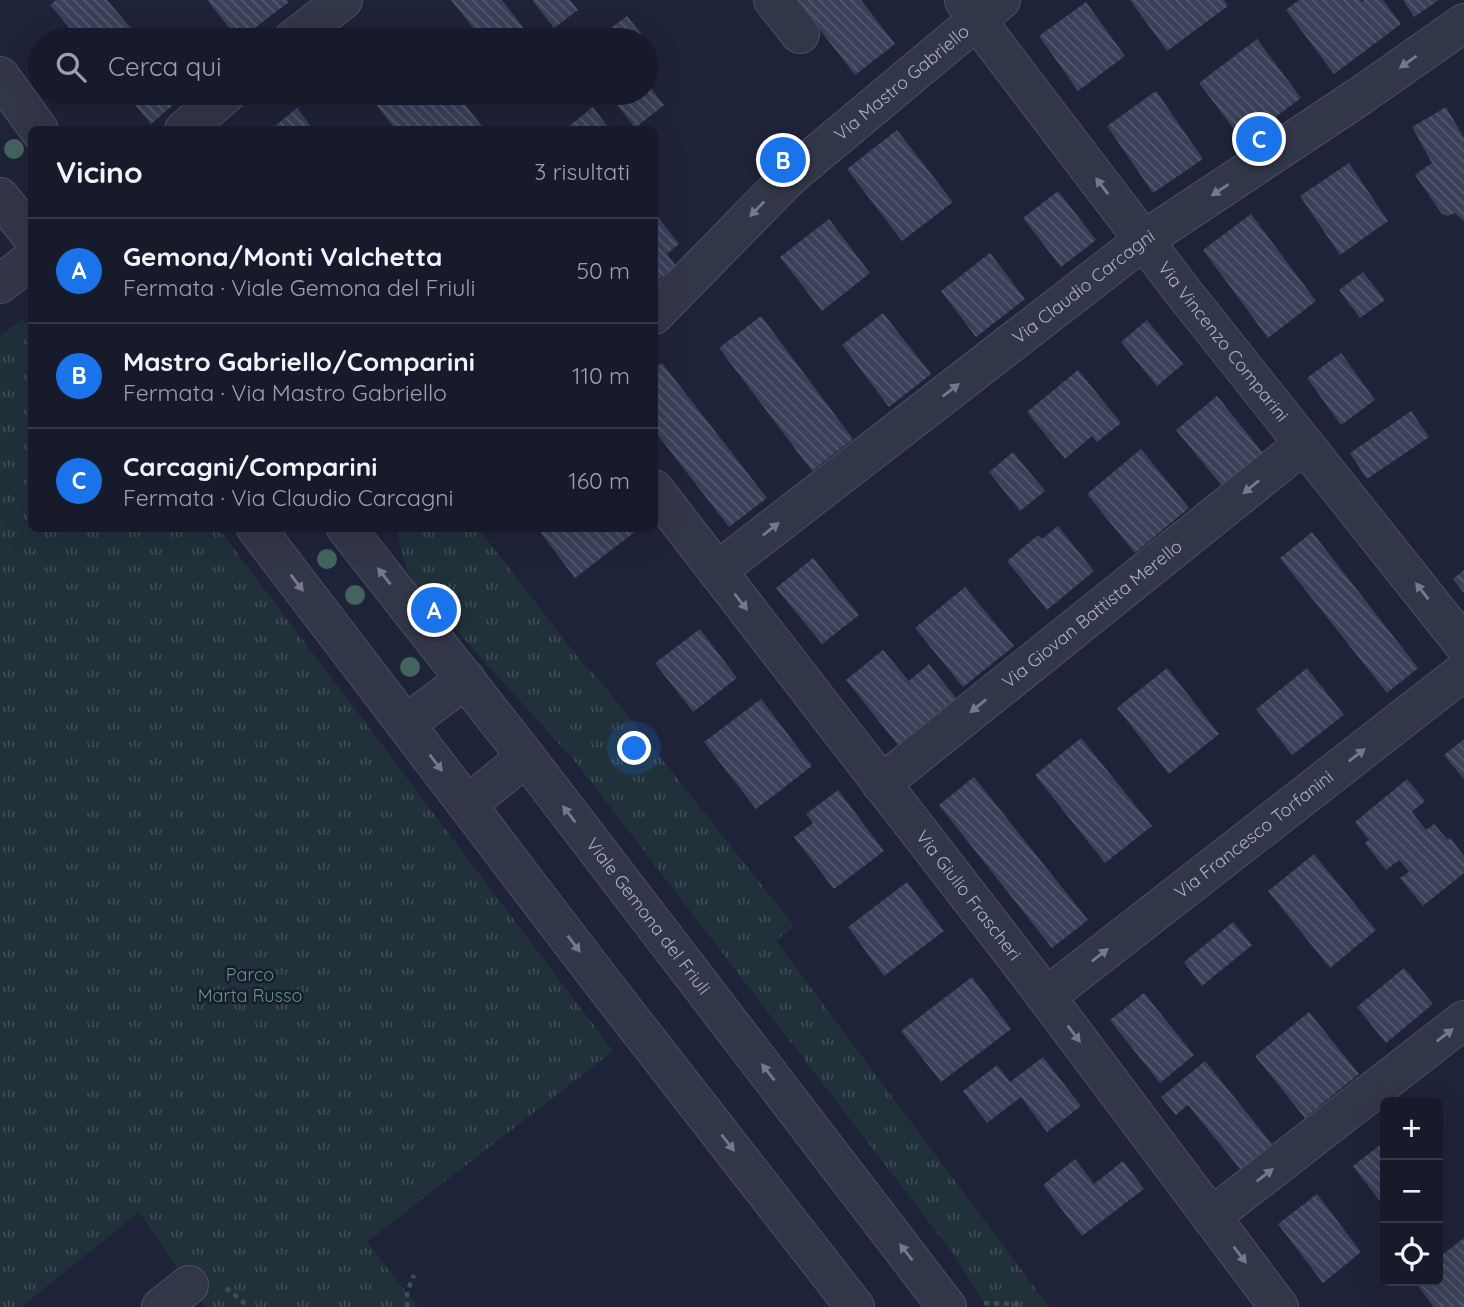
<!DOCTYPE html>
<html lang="it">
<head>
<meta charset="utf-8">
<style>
  :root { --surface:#161a2b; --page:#232737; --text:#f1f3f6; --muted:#9ea1a9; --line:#353847; --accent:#1a73e8 }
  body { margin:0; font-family:Quicksand,sans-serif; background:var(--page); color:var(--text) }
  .controls { position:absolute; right:21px; bottom:21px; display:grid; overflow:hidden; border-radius:10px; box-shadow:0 7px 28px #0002 }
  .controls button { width:63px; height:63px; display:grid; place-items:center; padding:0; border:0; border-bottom:2px solid var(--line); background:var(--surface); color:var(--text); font:35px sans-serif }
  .you { position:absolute; left:635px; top:749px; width:24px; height:24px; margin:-18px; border:5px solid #fff; border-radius:50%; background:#1a73e8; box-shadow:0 0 0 10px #1a73e833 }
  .badge { display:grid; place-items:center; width:46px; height:46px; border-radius:50%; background:var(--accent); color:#fff; font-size:23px; font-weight:700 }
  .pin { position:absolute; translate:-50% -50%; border:4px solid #fff; box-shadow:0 2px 7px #0006 }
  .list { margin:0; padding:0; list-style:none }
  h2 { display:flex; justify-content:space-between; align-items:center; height:91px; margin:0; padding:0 28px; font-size:30px }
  h2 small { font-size:23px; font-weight:400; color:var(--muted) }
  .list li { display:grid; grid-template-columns:46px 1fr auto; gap:21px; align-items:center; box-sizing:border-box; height:105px; padding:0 28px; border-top:2px solid var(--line) }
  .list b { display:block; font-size:26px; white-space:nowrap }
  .list p { margin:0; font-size:23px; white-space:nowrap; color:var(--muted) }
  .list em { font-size:23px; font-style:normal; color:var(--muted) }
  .icon { flex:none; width:38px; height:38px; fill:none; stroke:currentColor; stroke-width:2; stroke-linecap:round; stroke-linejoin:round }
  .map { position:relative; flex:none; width:1464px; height:1307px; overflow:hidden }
  .search { position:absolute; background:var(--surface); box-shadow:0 7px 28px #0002; left:28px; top:28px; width:630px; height:77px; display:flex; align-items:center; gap:18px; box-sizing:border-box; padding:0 24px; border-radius:38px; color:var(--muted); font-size:26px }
  .panel { position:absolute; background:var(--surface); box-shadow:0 7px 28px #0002; left:28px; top:126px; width:630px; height:406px; border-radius:10px }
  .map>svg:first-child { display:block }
</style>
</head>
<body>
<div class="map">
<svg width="1464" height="1307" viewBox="0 0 1464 1307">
  <defs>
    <pattern id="park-tufts" width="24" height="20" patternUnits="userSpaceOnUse" patternTransform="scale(1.75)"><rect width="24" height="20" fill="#20313a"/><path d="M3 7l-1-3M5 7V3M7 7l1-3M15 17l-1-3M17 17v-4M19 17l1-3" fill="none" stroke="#3e4c55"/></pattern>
    <pattern id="building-back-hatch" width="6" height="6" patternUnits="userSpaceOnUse" patternTransform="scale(1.75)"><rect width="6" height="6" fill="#3a4059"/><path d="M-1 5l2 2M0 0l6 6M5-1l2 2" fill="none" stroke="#54596f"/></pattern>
  </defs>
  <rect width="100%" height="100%" fill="#1e2339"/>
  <path fill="url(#park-tufts)" d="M22 320 31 325 32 528 219 529 613 1051 367 1242 418 1307H205L139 1212 21 1307H0V336Z
    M397 529H479L583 664 602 683 794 926 776 941 1049 1307H987L952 1252 578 765 414 583 403 559Z"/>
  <path fill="url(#building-back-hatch)" d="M56 0H107L141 40H80L50 5Z
    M207 0H287L289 2 239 40Z
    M451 0H502L533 40H483Z
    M532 0H570L578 10 554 28Z
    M797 0H861L895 44 855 75Z
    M1130 0H1224L1228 6 1167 51Z
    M1299 0H1360L1362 2 1364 0H1383L1401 24 1334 74 1286 10Z
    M1403 0H1439L1414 17Z
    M1086 2 1125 56 1078 91 1039 36Z
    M627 16 646 40H621L611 28Z
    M1257 39 1301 98 1243 141 1199 83Z
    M646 82 664 105 635 128 608 93H646Z
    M1156 91 1203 159 1153 193 1107 126Z
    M125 93H187L151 124Z
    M367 93H456L485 130H396Z
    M593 107 610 130H564Z
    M1446 107 1464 138V221L1455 213 1448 216 1442 214 1415 175 1432 163 1412 127Z
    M297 108 314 130H270Z
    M897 130 953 202 902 241 847 169Z
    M1349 163 1388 221 1340 255 1300 196Z
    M1058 191 1096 240 1061 267 1023 218Z
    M654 212 679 244 667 254 676 266 654 283Z
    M1251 214 1316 301 1268 338 1203 250Z
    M829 219 870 273 822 311 780 257Z
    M990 253 1025 299 976 337 941 291Z
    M1363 272 1385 300 1360 318 1339 290Z
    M883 313 931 374 889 407 842 345Z
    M761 316 853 439 812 471 719 348Z
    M1147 320 1183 364 1157 386 1121 342Z
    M1341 353 1375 400 1341 425 1307 378Z
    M662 363 767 498 729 527 654 430V369Z
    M1078 370 1121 423 1097 442 1092 436 1065 459 1027 412Z
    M1217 396 1267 458 1226 491 1176 430Z
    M1411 411 1429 437 1367 479 1350 453Z
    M1141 449 1189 508 1135 553 1087 494Z
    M1013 452 1045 491 1020 511 989 472Z
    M1058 526 1094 571 1047 610 1007 561 1038 535 1042 539Z
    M537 528H633L636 531 575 578Z
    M1312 532 1418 668 1387 693 1280 558Z
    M813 558 859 615 822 644 776 588Z
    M1464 570V593L1453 579Z
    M965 587 1014 646 963 687 915 628Z
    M700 629 737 678 693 712 655 663Z
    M883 650 909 681 929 664 956 698 898 745 846 680Z
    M1167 668 1219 734 1169 774 1117 708Z
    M1307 668 1344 715 1292 755 1256 709Z
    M761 699 812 766 756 809 704 742Z
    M1081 738 1152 826 1105 863 1035 775Z
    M1464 739V779L1444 755Z
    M974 777 1088 920 1052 948 939 805Z
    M1407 779 1425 801 1412 812 1426 830 1434 824 1448 840 1450 838 1464 856V873L1423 906 1400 878 1409 872 1399 860 1386 870 1365 843 1369 840 1355 822Z
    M838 790 884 851 834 889 794 837 813 823 806 814Z
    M1314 854 1376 930 1330 968 1268 891Z
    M907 882 944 931 884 976 848 927Z
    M1233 922 1252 945 1202 986 1184 962Z
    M1404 968 1433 1004 1386 1043 1357 1007Z
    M972 977 1011 1029 941 1082 901 1031Z
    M1144 993 1194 1055 1160 1083 1110 1020Z
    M1309 1012 1359 1074 1305 1118 1255 1056Z
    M1043 1057 1081 1106 1047 1132 1021 1097 987 1123 963 1091 997 1065 1010 1082Z
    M1205 1061 1272 1144 1241 1170 1188 1105 1176 1115 1161 1097Z
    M1385 1141V1208L1353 1166Z
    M1075 1159 1094 1184 1123 1161 1144 1189 1082 1236 1043 1185Z
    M1317 1194 1361 1252 1323 1283 1278 1224Z
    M1464 1238V1307H1434L1414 1281H1438V1258Z"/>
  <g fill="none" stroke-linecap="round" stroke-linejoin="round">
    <g stroke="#4d5064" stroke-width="40">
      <g id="minor">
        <path d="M773 0 800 34"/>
        <path id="s1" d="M964 0 977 21 1184 293 1464 645"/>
        <path d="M292 40 343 0"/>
        <path d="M0 76 39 130"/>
        <path d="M184 130 227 93"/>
        <path d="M0 197 32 237"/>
        <path d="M0 284 32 259"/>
        <path id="s2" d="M654 315 788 178 1001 0"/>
        <path id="s3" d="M654 489 1029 974 1279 1307"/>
        <path d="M256 528 602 982 855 1307"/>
        <path id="s4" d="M346 528 526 757 947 1307"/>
        <path id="s5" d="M717 571 1144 240 1360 96 1464 23"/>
        <path d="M406 724 466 679"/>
        <path id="s6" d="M881 784 1304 444"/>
        <path d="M467 805 526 757"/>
        <path id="s7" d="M1046 997 1464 671"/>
        <path d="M1211 1217 1464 1020"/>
        <path d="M161 1307 189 1285"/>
      </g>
    </g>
    <path stroke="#3e4e58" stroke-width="4.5" stroke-dasharray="5 5" stroke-linecap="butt" d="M226 1288 249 1307
      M984 1303 1019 1304 1021 1307
      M407 1307V1292L414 1275"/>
    <use href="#minor" stroke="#323649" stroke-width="38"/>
  </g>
  <g fill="#43635e">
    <circle cx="14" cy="149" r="10"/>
    <circle cx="327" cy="559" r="10"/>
    <circle cx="355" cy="595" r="10"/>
    <circle cx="410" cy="667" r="10"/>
  </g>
  <defs><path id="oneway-solid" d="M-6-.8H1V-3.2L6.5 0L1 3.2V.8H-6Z" transform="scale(1.75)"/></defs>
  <g fill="#75798e">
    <use href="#oneway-solid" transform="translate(1408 62) rotate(145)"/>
    <use href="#oneway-solid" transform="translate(1102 186) rotate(-127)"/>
    <use href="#oneway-solid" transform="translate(1220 190) rotate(146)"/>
    <use href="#oneway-solid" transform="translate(757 209) rotate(134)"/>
    <use href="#oneway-solid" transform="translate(951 390) rotate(-38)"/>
    <use href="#oneway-solid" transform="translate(1251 487) rotate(141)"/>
    <use href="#oneway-solid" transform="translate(771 529) rotate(-38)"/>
    <use href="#oneway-solid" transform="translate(384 576) rotate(-128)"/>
    <use href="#oneway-solid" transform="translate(297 583) rotate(53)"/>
    <use href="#oneway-solid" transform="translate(1422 591) rotate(-128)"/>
    <use href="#oneway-solid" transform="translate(741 602) rotate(52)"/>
    <use href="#oneway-solid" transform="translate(978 706) rotate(141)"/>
    <use href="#oneway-solid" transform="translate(1357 755) rotate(-38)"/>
    <use href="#oneway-solid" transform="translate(436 763) rotate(53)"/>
    <use href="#oneway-solid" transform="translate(569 814) rotate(-128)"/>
    <use href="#oneway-solid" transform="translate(574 944) rotate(53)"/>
    <use href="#oneway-solid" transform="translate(1100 955) rotate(-38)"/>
    <use href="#oneway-solid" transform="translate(1074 1034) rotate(53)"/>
    <use href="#oneway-solid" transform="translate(1445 1035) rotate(-38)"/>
    <use href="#oneway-solid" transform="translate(768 1072) rotate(-128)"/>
    <use href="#oneway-solid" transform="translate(728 1143) rotate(52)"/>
    <use href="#oneway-solid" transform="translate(1265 1175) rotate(-38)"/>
    <use href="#oneway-solid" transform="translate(906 1252) rotate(-128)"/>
    <use href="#oneway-solid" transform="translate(1240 1255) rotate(53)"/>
  </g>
  <g text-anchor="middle" stroke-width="5" stroke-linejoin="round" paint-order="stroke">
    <g font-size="18" fill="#acb0c6" stroke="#181c2e">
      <text dy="6" stroke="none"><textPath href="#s2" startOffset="340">Via Mastro Gabriello</textPath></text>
      <text dy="6" stroke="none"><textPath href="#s5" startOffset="464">Via Claudio Carcagni</textPath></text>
      <text dy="6" stroke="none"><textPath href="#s1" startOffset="429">Via Vincenzo Comparini</textPath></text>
      <text dy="6" stroke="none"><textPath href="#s6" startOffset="271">Via Giovan Battista Merello</textPath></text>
      <text dy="6" stroke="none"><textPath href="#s7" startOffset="264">Via Francesco Torfanini</textPath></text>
      <text dy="6" stroke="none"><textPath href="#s3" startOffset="514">Via Giulio Frascheri</textPath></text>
      <text dy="6" stroke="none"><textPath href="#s4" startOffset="492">Viale Gemona del Friuli</textPath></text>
    </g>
    <g font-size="18" fill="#62987c" stroke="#181c2e">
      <text x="250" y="981">Parco<tspan x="250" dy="21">Marta Russo</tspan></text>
    </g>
  </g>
</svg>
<div class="controls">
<button>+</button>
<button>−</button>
<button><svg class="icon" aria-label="locate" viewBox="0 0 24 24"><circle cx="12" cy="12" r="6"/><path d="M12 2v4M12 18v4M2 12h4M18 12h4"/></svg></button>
</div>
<div class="you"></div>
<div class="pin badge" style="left:434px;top:610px">A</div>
<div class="pin badge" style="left:783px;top:160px">B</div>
<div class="pin badge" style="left:1259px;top:139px">C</div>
<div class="search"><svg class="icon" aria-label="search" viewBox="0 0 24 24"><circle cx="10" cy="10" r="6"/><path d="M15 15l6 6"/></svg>Cerca qui</div>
<section class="panel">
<h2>Vicino<small>3 risultati</small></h2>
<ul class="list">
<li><span class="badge">A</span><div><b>Gemona/Monti Valchetta</b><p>Fermata · Viale Gemona del Friuli</p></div><em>50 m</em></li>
<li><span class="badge">B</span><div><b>Mastro Gabriello/Comparini</b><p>Fermata · Via Mastro Gabriello</p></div><em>110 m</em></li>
<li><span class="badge">C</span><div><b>Carcagni/Comparini</b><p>Fermata · Via Claudio Carcagni</p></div><em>160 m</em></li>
</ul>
</section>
</div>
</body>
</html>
